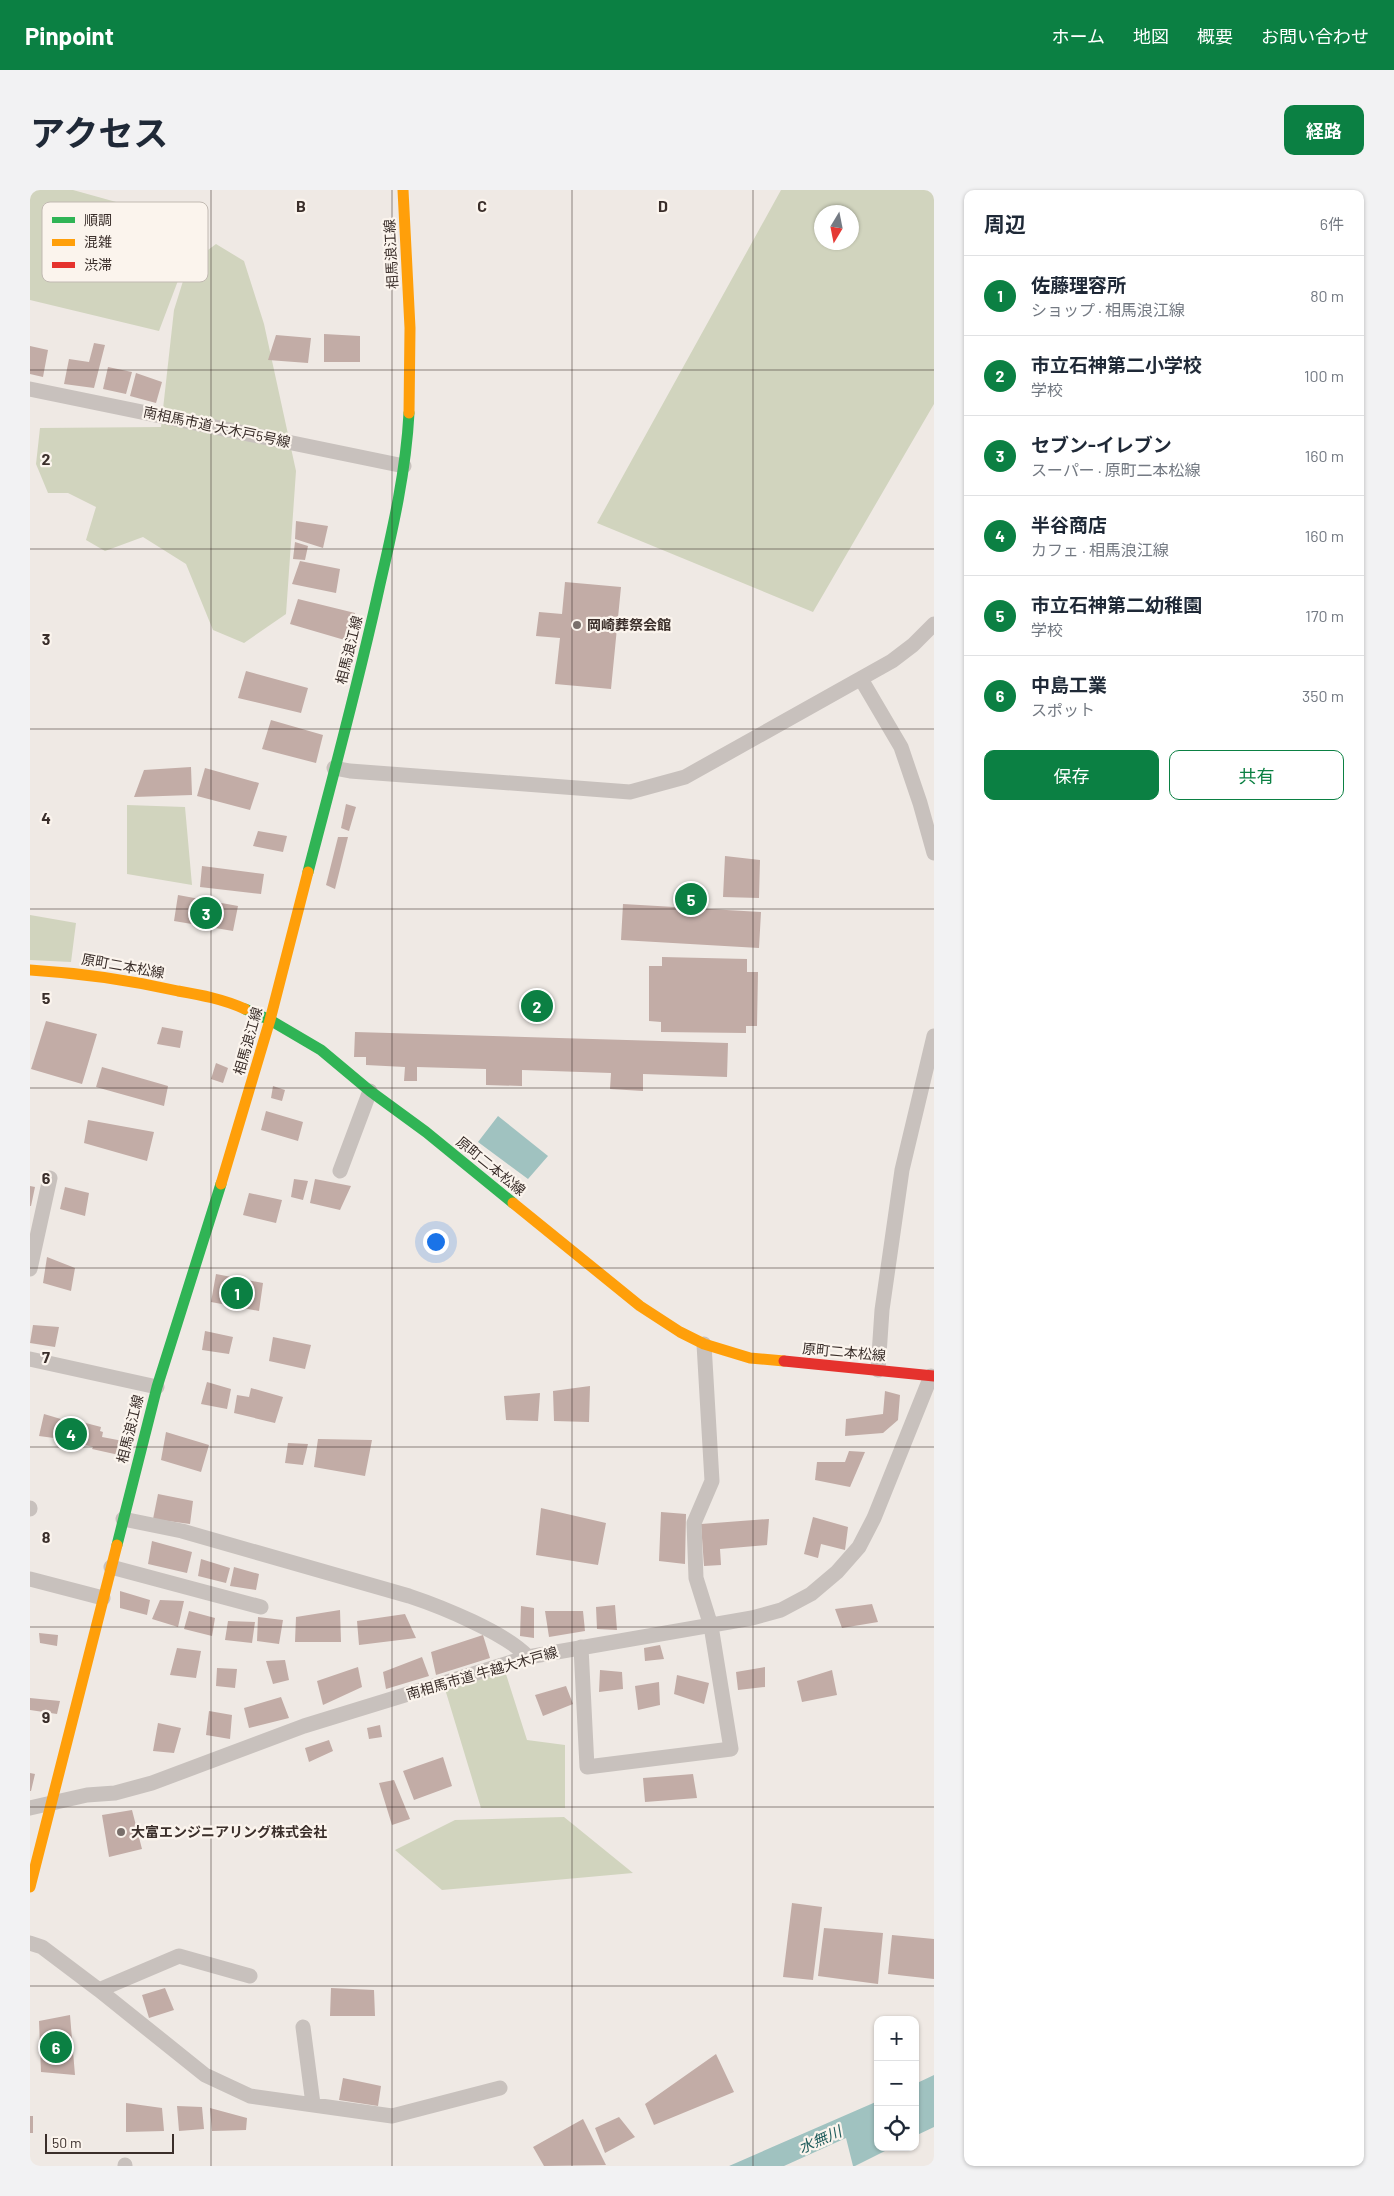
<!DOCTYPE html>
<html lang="ja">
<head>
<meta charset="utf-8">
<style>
  :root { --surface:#fff; --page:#f2f2f3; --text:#1f2937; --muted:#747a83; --line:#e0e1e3; --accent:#0b8043 }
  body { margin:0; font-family:Barlow,"Noto Sans JP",sans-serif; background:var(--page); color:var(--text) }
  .controls { position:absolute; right:15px; bottom:15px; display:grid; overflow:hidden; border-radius:10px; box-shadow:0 1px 4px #0004 }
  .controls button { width:45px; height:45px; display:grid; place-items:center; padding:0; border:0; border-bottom:1px solid var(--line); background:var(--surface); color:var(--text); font:25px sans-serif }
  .compass { position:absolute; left:784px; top:15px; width:45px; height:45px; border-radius:50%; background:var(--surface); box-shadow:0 1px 4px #0004; rotate:190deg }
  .scale { position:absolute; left:15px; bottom:12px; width:129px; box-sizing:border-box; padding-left:5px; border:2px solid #3a2e2a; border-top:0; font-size:14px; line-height:18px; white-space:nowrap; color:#3a2e2a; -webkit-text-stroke:4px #fbf4ed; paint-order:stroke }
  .you { position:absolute; left:405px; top:1051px; width:18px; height:18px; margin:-12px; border:4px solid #fff; border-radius:50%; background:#1a73e8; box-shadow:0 0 0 8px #1a73e833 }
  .badge { display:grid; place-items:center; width:32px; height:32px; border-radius:50%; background:var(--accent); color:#fff; font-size:16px; font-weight:700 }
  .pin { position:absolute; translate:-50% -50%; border:2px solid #fff; box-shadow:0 1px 5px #0006 }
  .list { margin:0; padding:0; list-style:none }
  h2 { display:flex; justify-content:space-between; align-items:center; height:65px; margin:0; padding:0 20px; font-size:21px }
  h2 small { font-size:16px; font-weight:400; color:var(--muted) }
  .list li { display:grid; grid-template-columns:32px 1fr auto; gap:15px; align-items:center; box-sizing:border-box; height:80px; padding:0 20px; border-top:1px solid var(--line) }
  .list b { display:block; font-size:19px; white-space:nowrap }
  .list p { margin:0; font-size:16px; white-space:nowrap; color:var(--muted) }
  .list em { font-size:16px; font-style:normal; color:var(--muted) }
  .actions { display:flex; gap:10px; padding:15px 20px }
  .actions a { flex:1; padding:11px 0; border:1px solid var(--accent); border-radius:10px; text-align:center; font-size:18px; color:var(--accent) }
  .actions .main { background:var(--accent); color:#fff }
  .icon { flex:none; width:28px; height:28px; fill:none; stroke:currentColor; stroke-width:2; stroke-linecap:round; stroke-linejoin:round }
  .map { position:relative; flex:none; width:904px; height:1976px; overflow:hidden; border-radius:10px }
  header { display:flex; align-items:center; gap:30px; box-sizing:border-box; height:70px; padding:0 25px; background:var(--accent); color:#fff }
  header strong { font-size:24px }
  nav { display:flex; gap:28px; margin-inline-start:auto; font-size:18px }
  .intro { display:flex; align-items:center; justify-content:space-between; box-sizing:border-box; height:120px; padding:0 30px }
  h1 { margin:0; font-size:35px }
  .button { padding:12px 22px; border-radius:10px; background:var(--accent); color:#fff; font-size:18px; font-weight:700 }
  main { display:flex; gap:30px; padding:0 30px }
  aside { flex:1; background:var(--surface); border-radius:10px; box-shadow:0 1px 4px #0004 }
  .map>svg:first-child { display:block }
</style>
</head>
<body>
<header>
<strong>Pinpoint</strong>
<nav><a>ホーム</a><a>地図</a><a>概要</a><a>お問い合わせ</a></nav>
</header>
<div class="intro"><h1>アクセス</h1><a class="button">経路</a></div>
<main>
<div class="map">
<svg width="904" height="1976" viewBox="0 0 904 1976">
  <rect width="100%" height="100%" fill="#efe9e4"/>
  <path fill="#d1d4be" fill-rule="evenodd" d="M0 0H43L169 35 129 141 0 110Z
    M751 0H904V214L783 422 567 333ZM792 22H822V52H792Z
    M186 54 214 71 234 134 266 281 256 424 214 453 183 440 156 374 113 347 75 361 56 350 66 317 38 303H18L6 274 10 238 131 237 144 120 158 75Z
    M97 615 155 617 162 695 97 684Z
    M0 725 46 733 41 772 0 770Z
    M475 1481 497 1550 535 1555V1618H451L415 1499Z
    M534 1627 603 1683 412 1700 365 1660 425 1630Z"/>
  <path fill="#a0c2c0" d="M468 926 518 966 498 989 448 952Z
    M904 1885V1937L885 1946V1894Z
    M848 1911V1957H863L825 1976H823L816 1948 754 1976H699Z"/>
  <path fill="#c2aca6" d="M294 144 330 146V172H294Z
    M246 145 281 148 278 173 238 170Z
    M64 153 75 155 64 198 34 194 39 169 59 172Z
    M0 156 18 160 13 187 0 184Z
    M78 177 102 182 96 204 73 199Z
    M106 183 132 192 126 213 100 206Z
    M266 331 298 336 293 358 265 349Z
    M265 352 278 356 275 370 263 369Z
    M270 371 310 379 306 403 262 394Z
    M535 392 591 397 581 499 525 494 530 448 506 446 509 422 532 424Z
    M268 409 325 423 318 451 260 434Z
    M216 481 278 498 271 523 208 508Z
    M241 530 293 545 286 573 232 559Z
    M161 577 162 605 104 607 114 580Z
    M175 578 229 593 220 620 167 606Z
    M316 614 326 617 319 641 311 638Z
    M228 641 257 646 253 662 223 656Z
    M308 647H318L305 699 296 695Z
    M695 666 730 670 729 708 693 707Z
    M172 676 234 684 231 704 170 697Z
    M148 705 208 716 203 741 144 731Z
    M593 714 731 722 729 758 591 750Z
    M632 767 717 769V782H728L727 836H716V843L631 842V832L619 831V776H632Z
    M16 831 67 844 52 894 1 879Z
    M132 837 153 841 150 858 127 854Z
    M325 842 698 853 697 887 613 884V901L580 899 581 883 492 880V896L456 895V879L387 877V891H374L375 877 336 875V867H324Z
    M186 873 198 878 193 893 181 889Z
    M72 877 138 896 134 916 66 897Z
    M243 896 255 900 252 911 241 908Z
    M236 921 273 932 268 951 231 940Z
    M58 930 124 942 117 971 54 953Z
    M264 989 278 991 273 1010 261 1007Z
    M285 989 321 996 310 1020 280 1013Z
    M0 996 5 997 1 1016H0Z
    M35 997 59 1003 55 1026 30 1019Z
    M219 1003 252 1010 246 1033 213 1025Z
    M17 1067 45 1078 41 1101 13 1093Z
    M186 1084 233 1093 229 1121 181 1112Z
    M3 1135 29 1137 25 1157 0 1153Z
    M175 1141 203 1147 199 1164 172 1160Z
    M243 1147 281 1155 275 1179 239 1171Z
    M177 1192 201 1199 197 1219 171 1214Z
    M560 1196 559 1232 524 1231 523 1201Z
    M221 1198 253 1207 245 1233 204 1223 207 1205 219 1207Z
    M855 1201 870 1205 868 1230 853 1243 815 1246 816 1229 853 1224Z
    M510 1203 508 1231 476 1230 474 1206Z
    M14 1224 51 1235 52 1232 71 1237 70 1241 73 1242 72 1247 93 1251 89 1265 62 1259 63 1257 46 1253V1251L9 1246Z
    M136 1242 179 1255 171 1282 131 1270Z
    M288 1249 342 1250 335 1286 284 1277Z
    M258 1253 278 1254 273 1275 255 1273Z
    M819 1261 835 1262 820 1297 785 1290 787 1272H815Z
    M128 1304 163 1311 160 1334 123 1329Z
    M511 1318 576 1333 568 1375 506 1365Z
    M631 1322 656 1324 655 1374 629 1371Z
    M783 1327 818 1337 815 1360 791 1354 788 1368 774 1364Z
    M739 1329 737 1355 690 1359 691 1375 674 1376 671 1334Z
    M122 1351 162 1362 157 1383 118 1374Z
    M171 1369 200 1378 196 1393 168 1386Z
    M204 1377 229 1384 226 1400 200 1396Z
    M90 1401 120 1410 117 1425 90 1418Z
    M130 1410 154 1411 148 1437 122 1429Z
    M842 1414 848 1432 812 1438 805 1419Z
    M585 1415 587 1440 567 1439 566 1417Z
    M491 1416 504 1418V1448L490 1446Z
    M310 1420 311 1452H265L266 1427Z
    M159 1421 185 1428 182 1446 154 1439Z
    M515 1421H553L555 1441 519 1447Z
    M375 1424 386 1448 329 1455 327 1431Z
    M228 1427 253 1430 249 1454 227 1451Z
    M198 1431 225 1432 222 1453 195 1450Z
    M9 1443 28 1445 27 1456 10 1453Z
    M453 1445 460 1468 406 1485 401 1462Z
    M630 1455 634 1469 615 1471 614 1458Z
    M147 1458 171 1461 166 1488 140 1485Z
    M392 1467 399 1486 356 1499 353 1482Z
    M255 1470 259 1490 243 1494 236 1471Z
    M328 1477 332 1497 293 1515 287 1491Z
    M735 1477V1497L708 1500 706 1482Z
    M187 1478 207 1479 205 1498 186 1496Z
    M570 1480 592 1482 593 1499 569 1502Z
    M802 1480 807 1505 772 1512 767 1491Z
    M647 1485 679 1493 674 1514 644 1504Z
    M629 1492 630 1515 608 1520 605 1496Z
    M536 1496 543 1514 513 1526 505 1505Z
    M251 1507 259 1528 219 1538 214 1518Z
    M0 1508 30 1511 27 1524 0 1520Z
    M179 1521 202 1525 200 1549 176 1545Z
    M128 1533 151 1538 144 1563 123 1561Z
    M350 1535 352 1547 339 1549 337 1538Z
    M299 1550 303 1561 279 1572 275 1558Z
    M413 1567 422 1596 384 1610 373 1581Z
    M0 1583 5 1584 1 1601H0Z
    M663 1584 667 1608 615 1612 613 1588Z
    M364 1590 380 1629 362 1635 349 1593Z
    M102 1620 112 1659 79 1667 72 1625Z
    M762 1713 792 1717 783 1790 753 1787Z
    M794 1738 853 1743 848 1794 788 1786Z
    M862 1745 904 1749V1789L858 1784Z
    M135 1798 144 1820 119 1828 112 1805Z
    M301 1798 344 1800 345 1826H300Z
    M40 1825 45 1885 11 1882 9 1831Z
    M686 1864 704 1902 624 1935 615 1914Z
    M313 1888 351 1896 348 1916 309 1910Z
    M96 1913 132 1918 134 1941 96 1942Z
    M147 1916 172 1917 174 1939 149 1941Z
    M180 1918 217 1928 216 1940 182 1941Z
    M0 1926H3V1943H0Z
    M589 1927 605 1947 575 1963 565 1938Z
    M553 1929 576 1975 514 1976 503 1957Z"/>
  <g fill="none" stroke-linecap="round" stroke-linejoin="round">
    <path stroke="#c8c1bd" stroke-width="15" d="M0 199 374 276
      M831 489 871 557 890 613 904 663
      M304 578 320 581 600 602 655 587 862 471 883 455 904 434
      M310 981 340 901
      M0 1079 20 988
      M0 1169 127 1197
      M848 1180 852 1120 872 980 904 846
      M0 1318V1319
      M93 1329 152 1341 379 1406C412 1417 476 1443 498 1467
      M81 1377 231 1417
      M0 1389 73 1408
      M551 1457 557 1577 701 1559 681 1436 666 1388 664 1333 682 1291 674 1154
      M0 1618 57 1605 85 1603 122 1593 274 1536 498 1467 722 1428 751 1420 781 1404 807 1382 829 1357 844 1328 901 1186
      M0 1753 12 1757 69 1800 175 1885 220 1906 362 1926 470 1898
      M69 1800 149 1766 220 1786
      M273 1837 283 1914
      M95 1975V1976"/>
    <path stroke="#30b455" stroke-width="11" d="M278 682C303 586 329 491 350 394 363 338 376 281 379 223
      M215 819 240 830 291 860 340 901 396 942 483 1013
      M87 1355 127 1197 191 994"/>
    <path stroke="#ff9f0a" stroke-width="11" d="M373 0 380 138 379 223
      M0 780C50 783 99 790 148 801 171 805 193 809 215 819
      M191 994 240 830 278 682
      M483 1013 610 1116 650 1142 674 1154 720 1168 754 1171
      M0 1697 87 1355"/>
    <path stroke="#e5322d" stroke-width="11" d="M754 1171 904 1186"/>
  </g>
  <path fill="none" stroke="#3a2e2a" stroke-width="1" stroke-opacity="0.55" d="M181 0V1976M362 0V1976M542 0V1976M723 0V1976M0 180H904M0 359H904M0 539H904M0 719H904M0 898H904M0 1078H904M0 1257H904M0 1437H904M0 1617H904M0 1796H904"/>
  <g fill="#796f6b" stroke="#fbf4ed" stroke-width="2">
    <circle cx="547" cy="435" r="5"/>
    <circle cx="91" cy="1642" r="5"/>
  </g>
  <g text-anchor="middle" stroke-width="4.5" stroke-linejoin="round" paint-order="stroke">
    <g font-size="14" fill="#3a2e2a" stroke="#fbf4ed">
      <text transform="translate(361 64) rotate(-93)" y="5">相馬浪江線</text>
      <text transform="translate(187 237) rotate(12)" y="5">南相馬市道 大木戸5号線</text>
      <text transform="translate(319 460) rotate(-76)" y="5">相馬浪江線</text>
      <text transform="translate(93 776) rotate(10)" y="5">原町二本松線</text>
      <text transform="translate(218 851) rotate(-74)" y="5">相馬浪江線</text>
      <text transform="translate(461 976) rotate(39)" y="5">原町二本松線</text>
      <text transform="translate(814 1162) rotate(5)" y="5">原町二本松線</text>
      <text transform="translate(100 1239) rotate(-76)" y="5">相馬浪江線</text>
      <text transform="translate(452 1483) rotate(-16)" y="5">南相馬市道 牛越大木戸線</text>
    </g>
    <g font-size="14" font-weight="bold" fill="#3a2e2a" stroke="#fbf4ed" text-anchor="start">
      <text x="557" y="440">岡崎葬祭会館</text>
      <text x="101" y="1647">大富エンジニアリング株式会社</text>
    </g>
    <g font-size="15" font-style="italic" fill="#1f5c5c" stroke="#fbf4ed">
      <text transform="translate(790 1950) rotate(-24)" y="5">水無川</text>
    </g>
  </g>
  <rect x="12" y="12" width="166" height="80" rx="8" fill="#fbf4ed" stroke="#c1b9b2" stroke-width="1"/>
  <rect x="22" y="27" width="23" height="6" fill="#30b455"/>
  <rect x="22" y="49" width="23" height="7" fill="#ff9f0a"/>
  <rect x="22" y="72" width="23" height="6" fill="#e5322d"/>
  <g font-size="14" fill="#3a2e2a">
    <text x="54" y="35">順調</text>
    <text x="54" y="57">混雑</text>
    <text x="54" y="80">渋滞</text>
  </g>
  <g font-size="16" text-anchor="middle" font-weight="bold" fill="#3a2e2a" stroke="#fbf4ed" stroke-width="4.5" stroke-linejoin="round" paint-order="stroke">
    <text x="271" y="22">B</text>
    <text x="452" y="22">C</text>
    <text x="633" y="22">D</text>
    <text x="16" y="275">2</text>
    <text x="16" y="455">3</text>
    <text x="16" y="634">4</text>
    <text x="16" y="814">5</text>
    <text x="16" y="994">6</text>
    <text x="16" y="1173">7</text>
    <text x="16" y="1353">8</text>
    <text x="16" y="1533">9</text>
  </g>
</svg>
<div class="controls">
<button>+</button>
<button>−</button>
<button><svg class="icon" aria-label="locate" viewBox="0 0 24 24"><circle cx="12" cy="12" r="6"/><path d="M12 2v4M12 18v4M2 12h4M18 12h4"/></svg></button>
</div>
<svg class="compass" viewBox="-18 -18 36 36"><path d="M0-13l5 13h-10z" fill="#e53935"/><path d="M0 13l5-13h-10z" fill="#747a83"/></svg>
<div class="scale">50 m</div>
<div class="you"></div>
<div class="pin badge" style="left:207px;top:1103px">1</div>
<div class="pin badge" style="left:507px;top:816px">2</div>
<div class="pin badge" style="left:176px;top:723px">3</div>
<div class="pin badge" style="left:41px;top:1244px">4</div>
<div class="pin badge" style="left:661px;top:709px">5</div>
<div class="pin badge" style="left:26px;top:1857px">6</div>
</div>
<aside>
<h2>周辺<small>6件</small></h2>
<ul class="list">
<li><span class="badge">1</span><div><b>佐藤理容所</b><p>ショップ · 相馬浪江線</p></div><em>80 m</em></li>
<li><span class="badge">2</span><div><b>市立石神第二小学校</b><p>学校</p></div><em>100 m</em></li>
<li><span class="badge">3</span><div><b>セブン-イレブン</b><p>スーパー · 原町二本松線</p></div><em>160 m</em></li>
<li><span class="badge">4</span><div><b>半谷商店</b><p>カフェ · 相馬浪江線</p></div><em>160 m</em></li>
<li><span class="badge">5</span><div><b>市立石神第二幼稚園</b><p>学校</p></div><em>170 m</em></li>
<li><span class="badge">6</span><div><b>中島工業</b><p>スポット</p></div><em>350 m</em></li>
</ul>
<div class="actions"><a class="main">保存</a><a>共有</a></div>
</aside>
</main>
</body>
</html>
